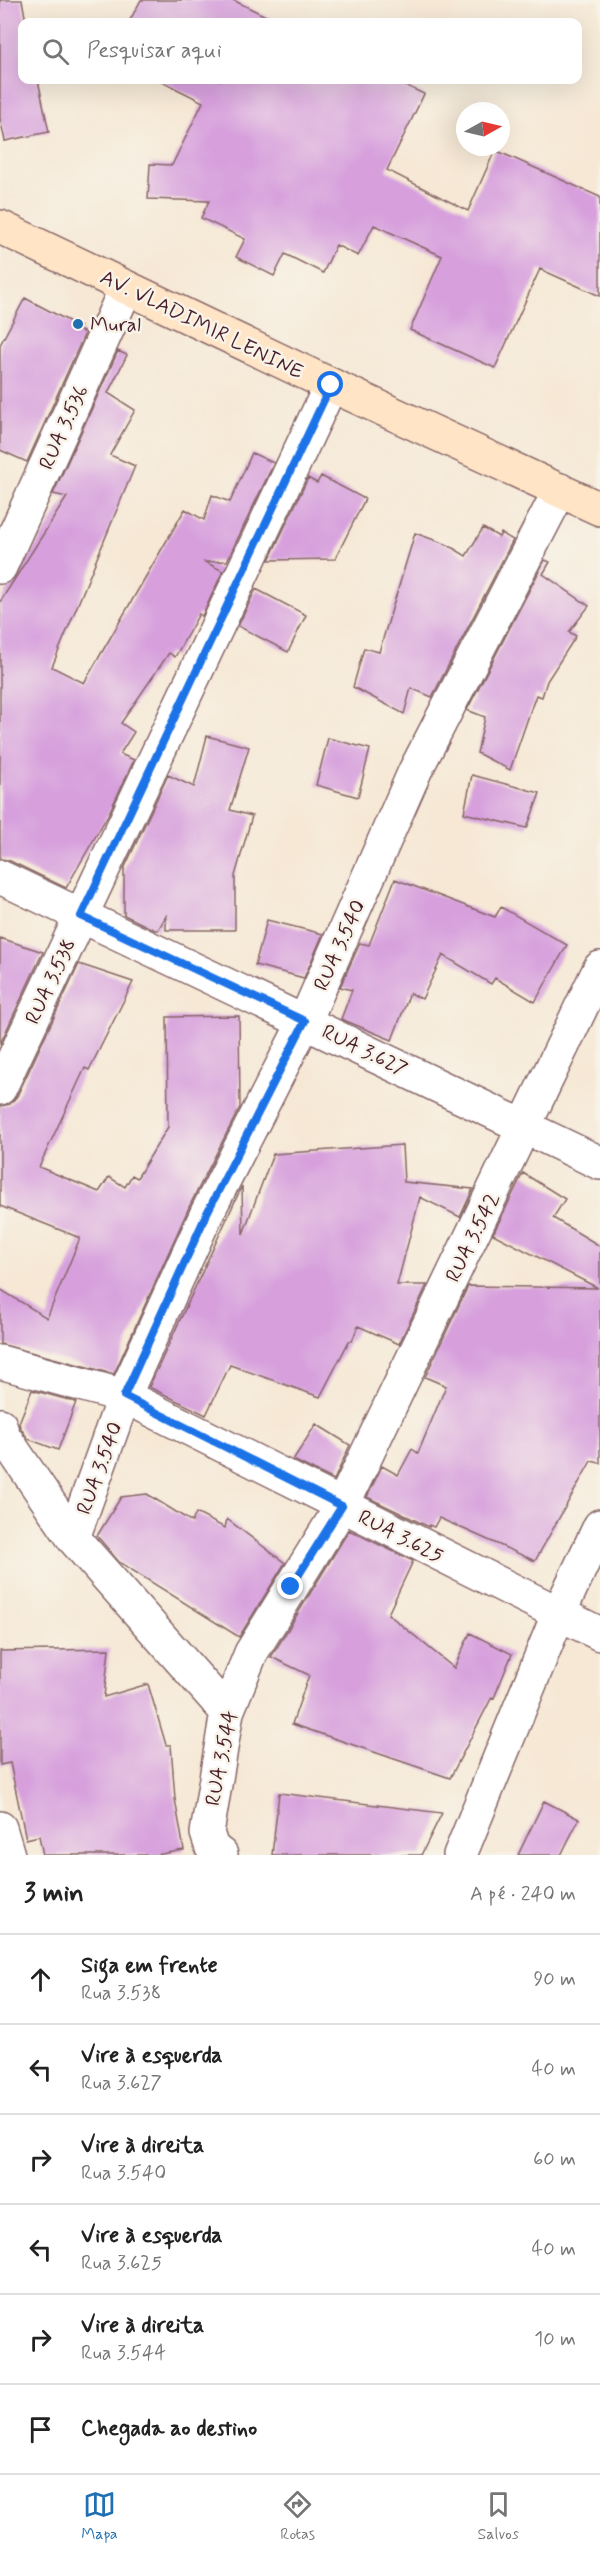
<!DOCTYPE html>
<html lang="pt">
<head>
<meta charset="utf-8">
<style>
  :root { --surface:#fff; --page:#f2f2f2; --text:#222; --muted:#767676; --line:#e0e0e0; --accent:#1f6fb2 }
  body { margin:0; font-family:Mynerve,sans-serif; background:var(--page); color:var(--text) }
  .compass { position:absolute; left:456px; top:102px; width:54px; height:54px; border-radius:50%; background:var(--surface); box-shadow:0 6px 24px #0002; rotate:82deg }
  .stop { position:absolute; width:18px; height:18px; margin:-14px; border:4px solid #1a73e8; border-radius:50%; background:#fff }
  .stop.end { background:#1a73e8; border-color:#fff; box-shadow:0 2px 6px #0008 }
  .list { margin:0; padding:0; list-style:none }
  h2 { display:flex; justify-content:space-between; align-items:center; height:78px; margin:0; padding:0 24px; font-size:26px }
  h2 small { font-size:20px; font-weight:400; color:var(--muted) }
  .list li { display:grid; grid-template-columns:39px 1fr auto; gap:18px; align-items:center; box-sizing:border-box; height:90px; padding:0 24px; border-top:2px solid var(--line) }
  .list b { display:block; font-size:22px; white-space:nowrap }
  .list p { margin:0; font-size:20px; white-space:nowrap; color:var(--muted) }
  .list em { font-size:20px; font-style:normal; color:var(--muted) }
  .icon { flex:none; width:33px; height:33px; fill:none; stroke:currentColor; stroke-width:2; stroke-linecap:round; stroke-linejoin:round }
  .map { position:relative; flex:none; width:600px; height:1855px; overflow:hidden }
  .search { position:absolute; background:var(--surface); box-shadow:0 6px 24px #0002; left:18px; right:18px; top:18px; height:66px; display:flex; align-items:center; gap:15px; box-sizing:border-box; padding:0 21px; border-radius:12px; color:var(--muted); font-size:22px }
  .sheet { height:618px; background:var(--surface) }
  nav { display:flex; justify-content:space-around; align-items:center; box-sizing:border-box; height:84px; border-top:2px solid var(--line); background:var(--surface); font-size:16px; color:var(--muted) }
  nav a { display:grid; justify-items:center; gap:3px }
  nav .on { color:var(--accent) }
  .map>svg:first-child { display:block }
</style>
</head>
<body>
<div class="map">
<svg width="600" height="1855" viewBox="0 0 600 1855">
  <rect width="100%" height="100%" fill="#f7f3e8"/>
  <filter id="ink" filterUnits="userSpaceOnUse"><feTurbulence type="fractalNoise" baseFrequency=".0167" numOctaves="2"/><feDisplacementMap in="SourceGraphic" scale="12" xChannelSelector="R" yChannelSelector="G"/><feConvolveMatrix kernelMatrix="1 2 1 2 8 2 1 2 1" color-interpolation-filters="sRGB"/></filter>
  <filter id="wash" filterUnits="userSpaceOnUse"><feTurbulence type="fractalNoise" baseFrequency=".008" numOctaves="4" result="noise"/><feDisplacementMap in="SourceGraphic" scale="24" xChannelSelector="R" yChannelSelector="G"/><feGaussianBlur stdDeviation="1.35" result="paint"/><feColorMatrix in="noise" values="0 0 0 0 0 0 0 0 0 0 0 0 0 0 0 0 0 1.4 0 .05"/><feComposite in="paint" operator="in"/></filter>
  <g filter="url(#wash)">
    <rect width="100%" height="100%" fill="#f6e8d5"/>
    <g id="blocks">
      <path fill="#d7a0dd" d="M0 0H22L26 22H22V80H38L49 132 5 141 0 118Z
        M141 0H233L278 22H129Z
        M159 80H394L424 94 387 170 468 211 495 150 600 197V296L540 269 495 368 410 330 442 256 374 225 358 256 336 245 323 273 285 254 274 276 236 257 245 239 201 218 209 201 148 199 150 164 172 165 203 102Z
        M25 298 80 327 78 330 85 333 27 462 0 450V345Z
        M118 351 127 355 108 393 135 410 110 455 135 466 52 667 84 683 185 509 204 520 212 495 230 502 252 453 274 463 227 561 205 562 223 571 202 616 199 614 175 657 169 653 121 723 134 732 120 754 134 760 109 813 66 888 8 860 0 859V602L67 497 53 494Z
        M321 476 365 499 335 559 269 560 308 478 317 483Z
        M483 528 499 537 501 533 513 540 432 697 411 688 404 714 353 687 364 648 379 652 415 533 448 545 466 556Z
        M545 560 550 562 543 574 589 606 569 632 576 636 547 681 542 697 536 695 510 770 477 753 485 717 467 710Z
        M256 589 306 615 288 652 238 626Z
        M207 736 249 747 230 810 252 816 235 876V930H166V916L158 930H155L124 915V869L168 775 194 787Z
        M328 738 370 749 358 797 316 785Z
        M472 775 540 793 527 828 464 813Z
        M395 879 495 917 501 907 567 945 535 1002 495 978 491 984 443 955 422 999 410 993 392 1040 341 1019 352 990 340 987 360 943 369 945Z
        M267 920 323 934 304 978 255 965Z
        M0 938 43 952 0 1044Z
        M79 964 133 982 89 1070 85 1068 39 1167 99 1192 109 1177 125 1187 132 1175 137 1178 168 1127 167 1017 239 1016 240 1107 190 1205 114 1374 0 1344V1289L47 1318 80 1238 0 1206V1106L10 1104 17 1096Z
        M402 1145 404 1182 473 1189 460 1217 420 1197 397 1285H427L399 1344 358 1326 352 1341H349L320 1397 230 1365 206 1415 149 1387 242 1186 243 1234 273 1154Z
        M523 1173 565 1199 553 1218 600 1246V1463L591 1461 535 1561 439 1518 434 1527 429 1525V1527L367 1497 382 1466 398 1475 412 1449 418 1453 446 1386 425 1377 468 1286 598 1288 493 1234Z
        M32 1390 76 1402 58 1450 28 1439 20 1427 19 1423Z
        M316 1424 350 1445 334 1480 293 1460Z
        M147 1494 192 1522 196 1513 225 1528 227 1519 285 1563 239 1637 119 1562 97 1536 121 1497Z
        M349 1530 413 1561 388 1614 454 1668 470 1633 512 1654 494 1698 492 1697 450 1778 292 1724 309 1675 271 1657Z
        M109 1649 104 1697 148 1684 166 1745H171L175 1799 184 1850 156 1855H43L39 1836 26 1839 10 1763 0 1765V1651Z
        M279 1793 442 1813 421 1855H272Z
        M544 1801 579 1819 561 1855H518Z"/>
    </g>
  </g>
  <g filter="url(#ink)">
    <use href="#blocks" fill-opacity="0" stroke="#866566" stroke-width="1.5"/>
    <g fill="none" stroke-linecap="round" stroke-linejoin="round">
      <g stroke="#866566" stroke-width="36">
        <path id="street" d="M0 567 126 288
          M0 877 600 1163
          M0 1088 331 385
          M0 1362 124 1396 600 1634
          M0 1425 3 1435 73 1538 227 1712
          M73 1538 124 1396 207 1213 305 1021 415 771 560 490
          M0 1828 8 1855
          M221 1855 212 1848 207 1833 227 1712 251 1653 342 1506 600 968
          M460 1855 558 1615 600 1526"/>
      </g>
      <g stroke="#866566" stroke-width="36">
        <path id="secondary" d="M0 227 331 385 600 509"/>
      </g>
      <use href="#street" stroke="#fff" stroke-width="33"/>
      <use href="#secondary" stroke="#ffe4c6" stroke-width="33"/>
    </g>
  </g>
  <g fill="none" stroke-linecap="round" stroke-linejoin="round" filter="url(#ink)">
    <path stroke="#1a73e8" stroke-width="8" d="M291 1587 342 1506 124 1396 207 1213 305 1021 81 916 331 385"/>
  </g>
  <circle fill="#1f6fb2" stroke="#f7f3e8" stroke-width="2" cx="78" cy="324" r="6"/>
  <g text-anchor="middle" stroke-width="5" stroke-linejoin="round" paint-order="stroke">
    <g font-size="21" fill="#4a1f2b" stroke="#f7f3e8" text-anchor="start">
      <text x="90" y="331">Mural</text>
    </g>
    <g font-size="21" fill="#4a1f2b" stroke="#f7f3e8">
      <text transform="translate(202 324) rotate(26)" y="7">AV. VLADIMIR LENINE</text>
      <text transform="translate(63 427) rotate(-66)" y="7">RUA 3.536</text>
      <text transform="translate(339 945) rotate(-66)" y="7">RUA 3.540</text>
      <text transform="translate(50 981) rotate(-65)" y="7">RUA 3.538</text>
      <text transform="translate(365 1050) rotate(26)" y="7">RUA 3.627</text>
      <text transform="translate(472 1237) rotate(-64)" y="7">RUA 3.542</text>
      <text transform="translate(99 1468) rotate(-70)" y="7">RUA 3.540</text>
      <text transform="translate(401 1536) rotate(27)" y="7">RUA 3.625</text>
      <text transform="translate(221 1758) rotate(-79)" y="7">RUA 3.544</text>
    </g>
  </g>
</svg>
<svg class="compass" viewBox="-18 -18 36 36"><path d="M0-13l5 13h-10z" fill="#e53935"/><path d="M0 13l5-13h-10z" fill="#767676"/></svg>
<div class="stop" style="left:331px;top:385px"></div>
<div class="stop end" style="left:291px;top:1587px"></div>
<div class="search"><svg class="icon" aria-label="search" viewBox="0 0 24 24"><circle cx="10" cy="10" r="6"/><path d="M15 15l6 6"/></svg>Pesquisar aqui</div>
</div>
<section class="sheet">
<h2>3 min<small>A pé · 240 m</small></h2>
<ul class="list">
<li><svg class="icon" aria-label="ahead" viewBox="0 0 24 24"><path d="M12 20V5M6 11l6-6 6 6"/></svg><div><b>Siga em frente</b><p>Rua 3.538</p></div><em>90 m</em></li>
<li><svg class="icon" aria-label="left" viewBox="0 0 24 24"><path d="M17 20v-9H6M10 6l-5 5 5 5"/></svg><div><b>Vire à esquerda</b><p>Rua 3.627</p></div><em>40 m</em></li>
<li><svg class="icon" aria-label="right" viewBox="0 0 24 24"><path d="M7 20v-9h11M14 6l5 5-5 5"/></svg><div><b>Vire à direita</b><p>Rua 3.540</p></div><em>60 m</em></li>
<li><svg class="icon" aria-label="left" viewBox="0 0 24 24"><path d="M17 20v-9H6M10 6l-5 5 5 5"/></svg><div><b>Vire à esquerda</b><p>Rua 3.625</p></div><em>40 m</em></li>
<li><svg class="icon" aria-label="right" viewBox="0 0 24 24"><path d="M7 20v-9h11M14 6l5 5-5 5"/></svg><div><b>Vire à direita</b><p>Rua 3.544</p></div><em>10 m</em></li>
<li><svg class="icon" aria-label="arrive" viewBox="0 0 24 24"><path d="M6 21V4h12l-3 4 3 4H6"/></svg><div><b>Chegada ao destino</b></div></li>
</ul>
</section>
<nav>
<a class="on"><svg class="icon" aria-label="map" viewBox="0 0 24 24"><path d="M3 6l6-2 6 2 6-2v14l-6 2-6-2-6 2zM9 4v14M15 6v14"/></svg>Mapa</a>
<a><svg class="icon" aria-label="directions" viewBox="0 0 24 24"><path d="M12 3l9 9-9 9-9-9zM9 14v-3h6M13 9l2 2-2 2"/></svg>Rotas</a>
<a><svg class="icon" aria-label="saved" viewBox="0 0 24 24"><path d="M7 4h10v16l-5-4-5 4z"/></svg>Salvos</a>
</nav>
</body>
</html>
